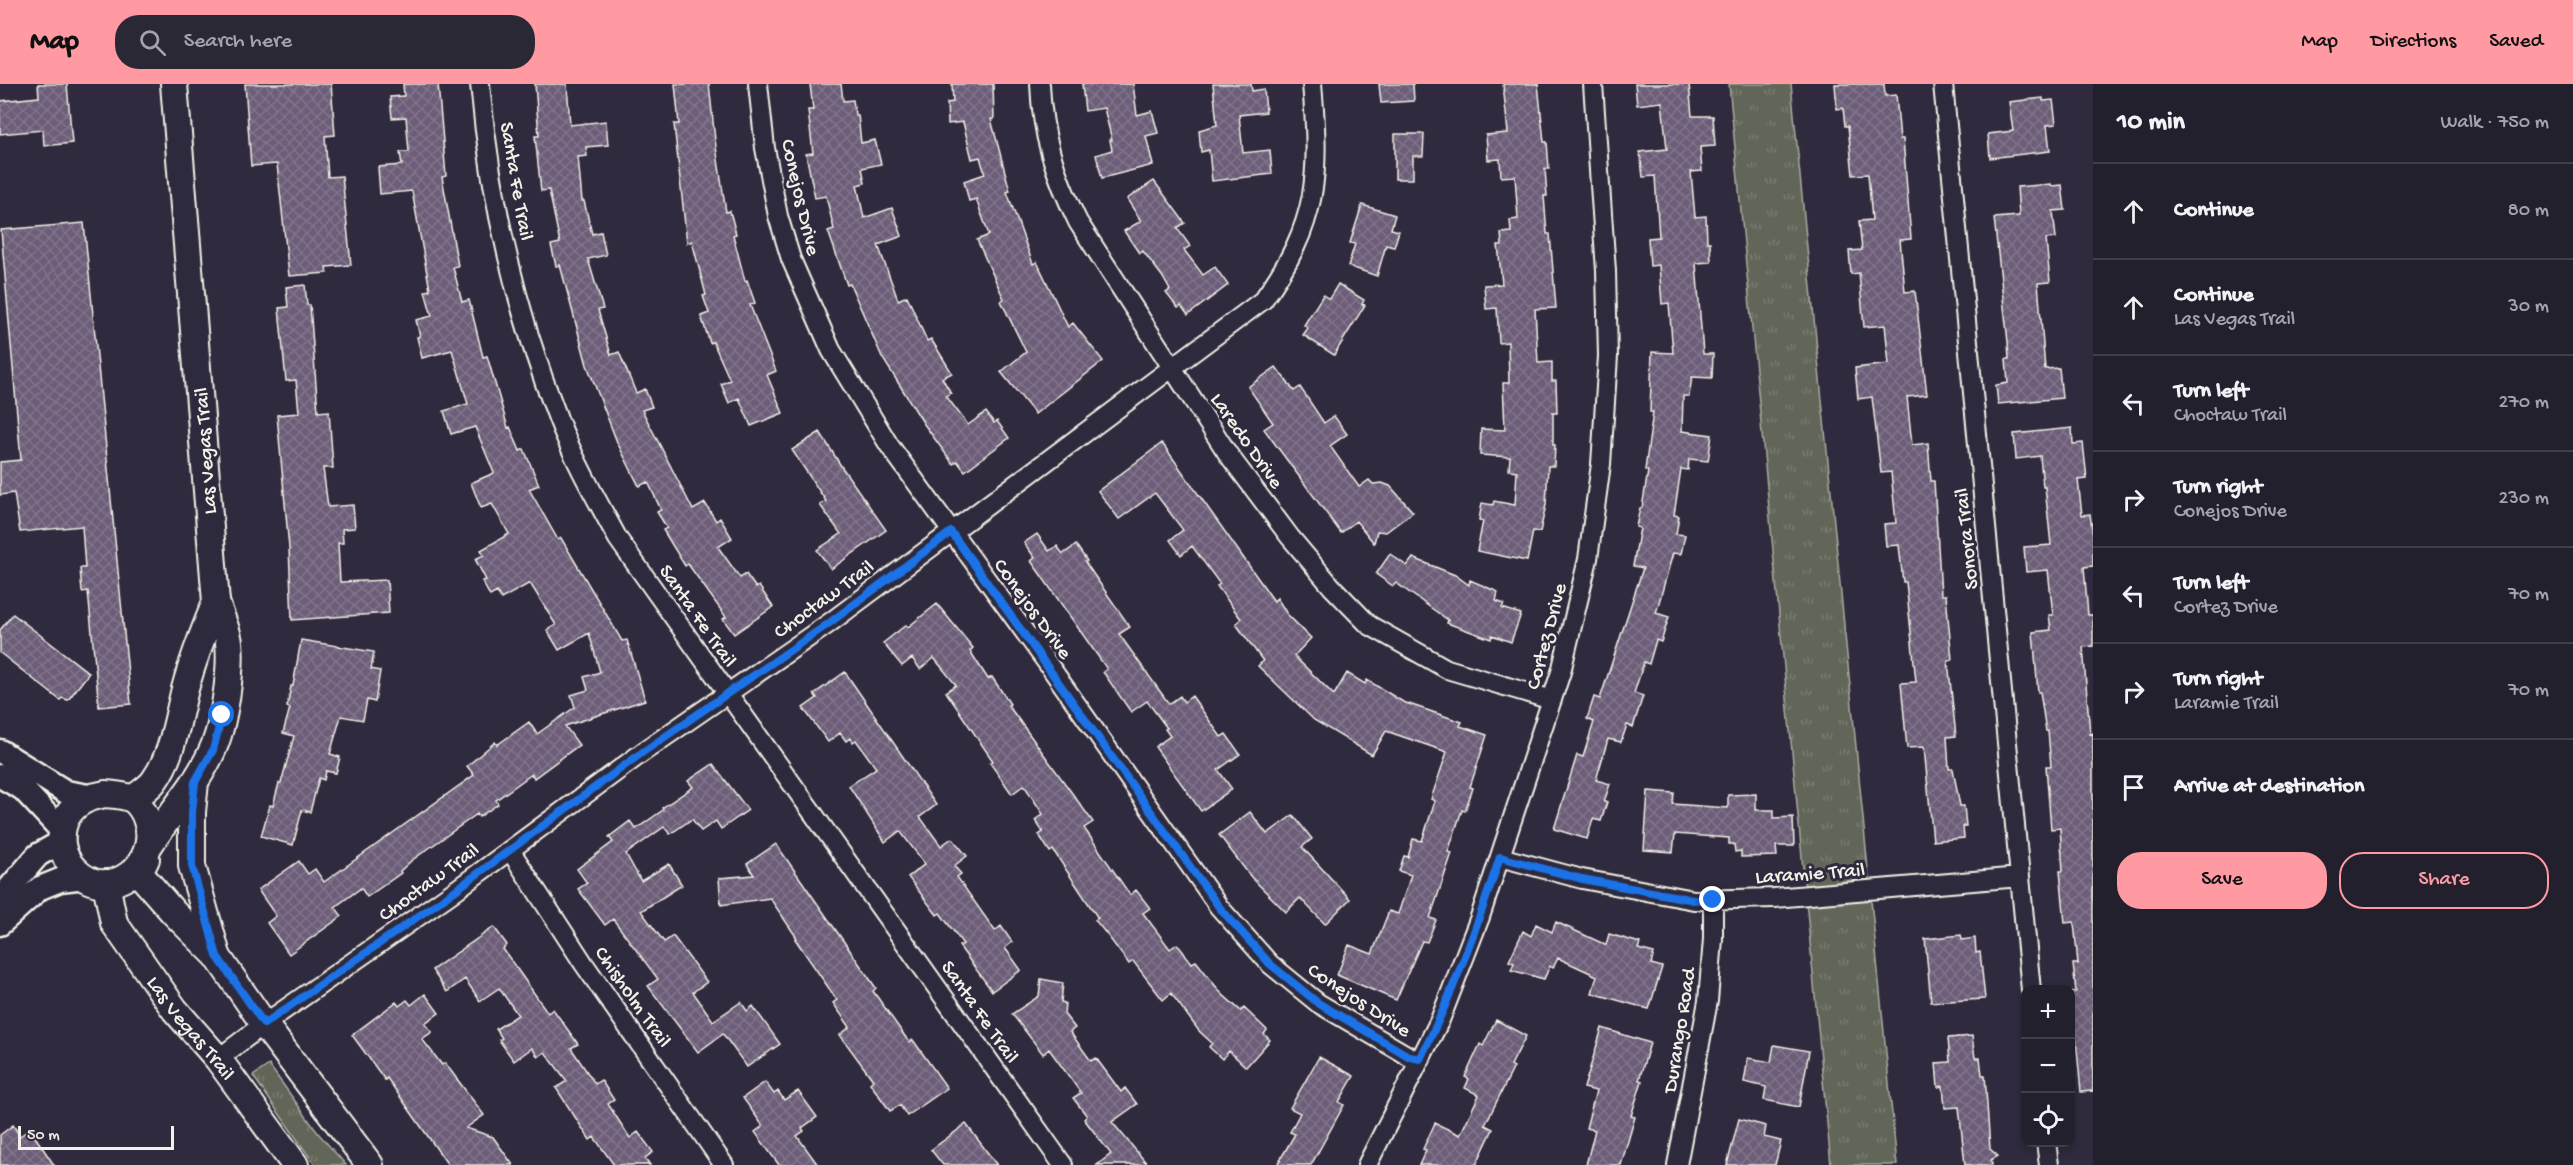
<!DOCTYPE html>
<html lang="en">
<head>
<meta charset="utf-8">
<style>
  :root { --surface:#23202e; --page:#2b2836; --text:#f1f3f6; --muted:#a3a3aa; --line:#403e4a; --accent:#ff9aa2 }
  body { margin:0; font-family:"Gochi Hand",sans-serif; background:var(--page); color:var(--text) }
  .controls { position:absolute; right:18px; bottom:18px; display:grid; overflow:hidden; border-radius:12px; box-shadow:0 3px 9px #0003 }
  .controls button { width:54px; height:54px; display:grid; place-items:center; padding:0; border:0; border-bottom:2px solid var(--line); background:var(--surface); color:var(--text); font:30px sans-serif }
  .scale { position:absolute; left:18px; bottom:15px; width:156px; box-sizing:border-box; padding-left:6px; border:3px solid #f4f1e8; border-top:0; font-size:16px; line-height:21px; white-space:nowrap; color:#f4f1e8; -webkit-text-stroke:4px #2f2a3d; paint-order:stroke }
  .stop { position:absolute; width:18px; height:18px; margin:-14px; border:4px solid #1a73e8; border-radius:50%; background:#fff }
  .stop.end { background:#1a73e8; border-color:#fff; box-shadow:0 2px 6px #0008 }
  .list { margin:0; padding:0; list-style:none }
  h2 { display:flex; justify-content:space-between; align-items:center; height:78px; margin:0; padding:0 24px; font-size:26px }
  h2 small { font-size:20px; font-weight:400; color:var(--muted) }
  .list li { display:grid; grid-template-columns:39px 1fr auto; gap:18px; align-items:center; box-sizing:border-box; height:96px; padding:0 24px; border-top:2px solid var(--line) }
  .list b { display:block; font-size:22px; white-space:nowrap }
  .list p { margin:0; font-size:20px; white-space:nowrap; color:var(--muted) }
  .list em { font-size:20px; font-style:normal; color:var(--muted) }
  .actions { display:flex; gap:12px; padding:18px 24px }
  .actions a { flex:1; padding:14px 0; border:2px solid var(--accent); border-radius:24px; text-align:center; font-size:21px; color:var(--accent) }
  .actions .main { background:var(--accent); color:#111 }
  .icon { flex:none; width:33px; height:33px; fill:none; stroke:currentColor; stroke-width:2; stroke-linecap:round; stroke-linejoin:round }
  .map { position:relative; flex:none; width:2093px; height:1081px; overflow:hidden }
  header { display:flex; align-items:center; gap:36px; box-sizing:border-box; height:84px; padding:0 30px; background:var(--accent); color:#111 }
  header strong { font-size:28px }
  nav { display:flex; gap:33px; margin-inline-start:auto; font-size:21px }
  .search { width:420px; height:54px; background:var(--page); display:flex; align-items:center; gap:15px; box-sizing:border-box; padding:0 21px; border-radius:24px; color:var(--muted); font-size:22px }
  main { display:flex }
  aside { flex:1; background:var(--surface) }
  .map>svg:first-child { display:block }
</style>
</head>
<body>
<header>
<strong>Map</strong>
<div class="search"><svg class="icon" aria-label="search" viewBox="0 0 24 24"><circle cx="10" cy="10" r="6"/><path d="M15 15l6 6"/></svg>Search here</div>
<nav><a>Map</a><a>Directions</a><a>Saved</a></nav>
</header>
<main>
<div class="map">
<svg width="2093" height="1081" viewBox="0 0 2093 1081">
  <defs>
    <pattern id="grass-tufts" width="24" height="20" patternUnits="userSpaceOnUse" patternTransform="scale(1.5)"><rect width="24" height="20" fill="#626659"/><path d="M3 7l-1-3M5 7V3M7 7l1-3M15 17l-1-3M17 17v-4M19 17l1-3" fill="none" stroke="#797c71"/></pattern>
    <pattern id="building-cross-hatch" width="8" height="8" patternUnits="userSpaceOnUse" patternTransform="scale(1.5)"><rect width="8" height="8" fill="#6c5d78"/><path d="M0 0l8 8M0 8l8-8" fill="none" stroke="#82758b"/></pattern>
  </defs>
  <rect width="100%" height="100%" fill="#2f2a3d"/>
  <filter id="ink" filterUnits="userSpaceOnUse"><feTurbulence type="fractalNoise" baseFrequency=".0167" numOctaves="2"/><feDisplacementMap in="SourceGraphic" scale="12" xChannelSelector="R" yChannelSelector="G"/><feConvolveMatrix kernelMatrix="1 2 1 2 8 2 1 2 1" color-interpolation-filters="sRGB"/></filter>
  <g filter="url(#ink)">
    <path fill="url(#grass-tufts)" stroke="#abaca0" stroke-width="1.5" d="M1729 0H1791L1897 1081H1831Z
      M269 981 318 1049 346 1081H315L253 992Z"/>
    <path fill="url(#building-cross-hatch)" stroke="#f4f1e8" stroke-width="1.5" d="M38 0H67L72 59 44 62 43 46 0 50V17L39 13Z
      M245 0H331L335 51 325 52 328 93 342 92 351 181 326 183 327 189 289 192 277 80 251 82Z
      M403 0H438L446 92 442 93 458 182 453 183 462 218 469 216 483 273 487 272 508 344 510 343 520 367 524 365 539 401 529 405 558 456 561 454 622 557 627 556 645 616 565 642 579 661 534 694 532 690 496 716 498 720 479 733 477 730 411 777 400 787 401 789 367 813 361 804 335 823 342 832 289 870 267 839 276 832 258 806 299 777 308 790 315 785 324 798 474 691 467 682 495 658 497 661 529 638 537 650 575 623 571 611 588 606 584 593 600 588 589 549 559 566 547 546 556 541 530 499 501 515 497 508 490 512 482 497 486 496 475 475 484 471 481 466 509 450 492 420 481 424 471 399 494 389 475 343 451 350 444 327 468 320 452 266 422 274 417 253 420 252 416 236 432 232 425 207 430 206 412 107 380 110 378 83 402 81 400 68H409L406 33 392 34 390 13 404 12Z
      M535 0H567L570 41 606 37 608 61 586 63 587 72 578 73 582 117H584L592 150 601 148 606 171 588 175 603 225 598 226 611 271 619 268 636 309 645 305 652 323 642 326 693 426 705 419 716 437 720 434 732 454 718 463 740 494 746 490 756 504 759 502 773 523 734 550 723 535 726 533 688 480 685 482 663 446 667 444 657 428 661 426 648 398 639 402 617 358 587 281 560 181 556 182 551 161 560 159 549 106 541 107 535 52H539Z
      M675 0H709L715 56 726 128 730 127 736 150 733 151 745 197 747 196 755 219 750 221 776 287 767 291 783 329 751 342 739 314 729 319 721 300 730 296 713 258 710 259 701 232 709 229 703 212 706 211 692 157 687 159 674 40H679Z
      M810 0H841L843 17 853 16 855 31H858L861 59 875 56 881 80 862 84 865 99 857 101 864 134 892 124 902 152 878 161 898 216 907 212 927 257 931 255 952 289 942 294 951 309 946 312 968 341 986 328 994 339 997 337 1009 354 965 387 957 377 953 380 924 340 882 273 850 200 847 201 828 147 834 145 826 112 815 114 806 70 813 69 808 26H813Z
      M952 0H993L994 35H991L1010 107 1007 108 1033 180 1037 178 1068 243 1073 239 1103 277 1035 330 1001 288 1026 268 1001 217 1004 215 977 156 989 151 976 115 969 117 964 97 985 90 980 73 972 75 963 38 948 40 947 19 953 18Z
      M1082 0H1133L1137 31 1152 27 1158 49 1146 52 1153 81 1102 94 1096 71 1112 66 1110 56H1112L1104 24 1085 27Z
      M1213 0H1251L1252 7 1264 5 1266 28 1239 31 1243 69 1270 66 1272 90 1212 97 1209 66 1201 68 1199 46 1217 41Z
      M1379 0H1413L1414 17 1381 19Z
      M1503 0H1538L1544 58H1547L1549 85H1545L1547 112H1544L1547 150H1550L1556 224 1535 225 1538 279 1552 278V297H1556L1557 329H1553V361H1555L1554 382H1548L1546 421 1540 448 1533 447 1527 477 1477 467 1483 437 1479 436 1482 419 1493 421 1494 417 1515 421 1517 387 1509 386 1510 373 1480 371 1481 345 1505 346 1503 299H1509L1508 258 1499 259 1497 224 1486 225 1484 201 1502 200 1498 161H1502L1501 149 1511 148 1510 136 1518 135 1515 92 1501 93 1500 75 1488 76 1486 51 1508 49Z
      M1635 0H1689L1692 32H1713L1715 62 1700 63 1702 87 1691 88 1695 133 1706 132 1707 158H1710L1711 178 1696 179 1703 270H1713L1712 294 1692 293 1689 312H1683L1682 347 1712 351 1708 377 1689 375 1688 386 1681 385 1674 431 1679 432 1676 450 1685 451 1681 470 1673 469 1656 529 1669 533 1661 558 1656 556 1649 580 1644 578 1634 609 1643 612 1633 643 1627 641 1621 658 1608 655 1596 696 1610 700 1604 718H1607L1601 737 1593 735 1587 755 1554 745 1577 671 1583 673 1594 638 1587 635 1594 613 1600 615 1643 484 1633 482 1640 444 1636 443 1640 424H1642L1648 387 1645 386 1653 328H1650L1652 268 1673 269 1669 219 1662 220 1659 181 1650 182 1648 154 1659 153 1655 92 1643 93 1640 68 1667 65 1662 18 1637 21Z
      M1835 0H1884L1885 12 1896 11 1900 55H1903L1911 155 1900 156 1905 208 1915 207 1927 311 1907 313 1912 361 1928 359 1931 397H1934L1941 511H1946L1952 576 1948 577 1956 652 1947 653 1949 685H1953L1960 722H1964L1966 742H1963L1964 754 1933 757 1924 663 1907 664 1901 599 1916 598 1906 498H1903L1899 461 1886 462 1884 440 1896 439 1891 388 1881 389 1872 313 1858 315 1855 284 1889 280 1885 241 1864 243 1859 189 1851 190 1849 167 1862 166 1859 137 1872 136 1868 90 1853 91 1848 42H1845L1843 24 1837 25Z
      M2043 14V17L2053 16 2056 40 2047 41 2050 67 1990 74 1988 50 2013 47 2009 18Z
      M1395 50H1424L1423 72H1413V95H1395Z
      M1154 97 1185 139 1177 144 1190 162 1184 166 1203 191 1215 183 1228 201 1188 231 1181 222 1178 224 1166 209 1170 206 1162 192 1143 167 1139 169 1124 147 1141 137 1127 115Z
      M2051 100V102L2062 101 2065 126 2053 127 2056 154 2046 155 2050 198 2038 199 2045 285 2059 284 2062 314 1998 320 1996 301 2008 299 2006 275H2009L2008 258 1994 134 2019 132 2017 103Z
      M1362 121 1395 131 1391 145 1399 147 1394 163 1386 161 1377 192 1348 182 1355 160 1350 159Z
      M84 139 131 620 99 623 88 507 82 508 80 484H85L82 442 20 448 14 409 0 411V378L21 376 1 146Z
      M1338 200 1364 216 1362 220 1365 221 1334 271 1303 251 1308 244 1304 241 1323 211 1329 215Z
      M305 201 307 221H310L318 328 329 327 333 384H323L328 423 353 421 355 444 342 445 343 459H338L340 498 387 496 389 529 292 536 289 464 277 331 299 329 296 296 286 297 279 224 288 223 286 203Z
      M1276 283 1294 307 1300 303 1324 339 1334 332 1347 350 1330 362 1359 403 1369 396 1373 400 1382 399 1390 402 1413 428 1386 448 1377 447 1374 459 1356 437 1341 449 1264 345 1273 339 1248 303Z
      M2072 344 2073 360 2083 359 2087 395 2078 396 2082 431 2090 430 2093 452V482L2084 483 2088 531H2093V562L2083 563 2090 650 2093 649V1007L2081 1008 2075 944H2070V909L2076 908 2073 880H2078L2074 838 2065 839 2060 787H2063L2060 744 2051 745 2046 682H2051L2048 647H2046L2040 608H2038L2033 548 2051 546 2049 531H2053L2048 486 2026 488 2024 463 2051 461 2045 403H2043L2040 372 2016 375 2014 350Z
      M820 348 841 382 886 446 831 485 817 466 841 450 820 421 826 417 792 366Z
      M1162 359 1274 517 1277 514 1287 530 1311 554 1294 572 1334 611 1347 589 1365 600 1367 596 1403 618 1462 638 1460 642 1487 651 1470 703 1473 704 1465 727 1462 726 1448 768 1452 769 1430 834 1436 836 1427 858 1422 857 1396 916 1337 891 1349 861 1372 870 1389 827 1398 830 1411 791 1399 787 1404 772 1408 773 1413 755 1422 757 1435 717 1431 715 1447 668 1386 647 1372 671 1314 636 1258 582 1263 577 1236 540 1241 535 1217 502 1220 500 1192 462 1181 471 1170 456 1183 446 1155 409 1119 435 1098 407Z
      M1037 450 1049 467 1057 462 1063 470 1076 461 1087 477 1085 478 1130 543 1119 550 1169 620 1180 612 1184 618 1192 612 1221 653 1226 650 1240 670 1218 686 1232 705 1201 727 1155 663 1170 652 1165 645 1167 644 1147 617 1131 628 1103 588 1107 585 1031 477 1035 474 1024 459Z
      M1390 470 1407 482 1413 474 1455 491 1469 501 1470 496 1498 508 1496 517 1504 520 1502 524 1521 530 1511 558 1492 551 1491 555 1447 539 1448 536 1396 499 1393 502 1376 490Z
      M937 520 973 564 970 567 988 595 992 593 1010 620 1008 621 1093 738 1084 744 1130 811 1136 806 1150 824 1143 829 1170 865 1177 860 1192 879 1196 877 1221 909 1241 927 1244 924 1267 946 1264 950 1270 956 1246 983 1229 967 1222 975 1209 963 1212 959 1199 947 1171 909 1163 916 1133 877 1129 880 1108 852 1095 836 1098 834 1053 766 1050 768 1039 751 1043 748 1035 736 1043 730 1024 701 1012 710 990 679 993 677 946 608 956 601 934 574 920 585 912 574 902 582 883 559 906 541 908 543Z
      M13 530 89 589 68 616 62 614 60 616 0 569V546Z
      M301 556 374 568 371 585 380 587 375 618 367 616 363 636 341 632 330 670 340 673 336 689 326 687 324 696 319 694 310 728 302 726 293 761 261 752 270 721 273 722 279 699H281L294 652 283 649 290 624 287 623 291 602H293Z
      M845 588 936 721 920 733 941 762 952 754 967 772 954 782 961 790 957 793 995 847 1001 842 1012 858 1005 864 1021 886 992 907 959 862 963 860 940 829 937 831 908 793 925 780 900 747 885 758 849 702 876 684 856 656 853 658 851 654 846 657 840 649 828 658 803 624 817 614 814 610Z
      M713 680 748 726 721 745 716 737 701 747 692 735 670 750 664 743 626 770 641 797 669 780 682 801 641 827 664 858 673 852 707 898 693 908 713 937 741 918 747 927 753 922 780 960 747 983 723 950 698 968 648 902 658 895 613 835 605 841 578 805 587 799 577 785 613 758 609 753 630 737 636 745 663 726 662 724 693 703 688 697Z
      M1648 707 1674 709 1673 720 1728 724V711L1756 710V726H1774V734L1793 733 1794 762H1776L1777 772 1741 773V767L1735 768 1734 760H1729V754L1675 750 1673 768 1644 766Z
      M1250 728 1267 750 1293 731 1312 755 1302 763 1350 815 1325 840 1300 814 1286 828 1251 793 1219 751Z
      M776 760 876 904 873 907 909 958 913 956 947 1004 907 1032 900 1021 890 1027 870 999 873 996 840 951 850 943 833 919 837 916 795 855 797 854 770 814 721 821 719 794 754 791 747 780Z
      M1556 838 1606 861 1609 850 1640 859 1638 865 1654 869 1651 880 1662 883 1649 925 1592 909 1597 892 1558 874 1553 884 1550 882 1544 895 1511 886 1514 879 1509 877 1523 847 1531 852 1536 840 1552 848Z
      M494 843 507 861 503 865 548 929 553 925 578 960 571 964 595 1000 601 996 614 1016 608 1020 630 1054 638 1048 653 1068 645 1074 650 1081H614L594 1053 590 1056 556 1004 567 997 545 968 538 973 532 964 514 977 499 956 502 954 496 945 518 931 499 904 480 917 465 895 447 908 432 886Z
      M1961 851 1962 856 1975 854 1976 869 1980 868 1985 915 1931 918 1925 855Z
      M1041 895 1063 899 1061 918 1065 919 1064 930 1075 944 1070 948 1091 977 1096 974 1121 1008 1125 1004 1137 1020 1112 1038 1148 1081H1097L1111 1070 1084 1035 1087 1032 1073 1014 1081 1009 1049 965 1043 970 1012 930 1039 912Z
      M425 910 439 929 425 939 432 948 422 955 442 981 445 979 484 1031 466 1044 493 1053 513 1081H448L387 994 385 996 352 951 396 918 399 922 407 916 411 921Z
      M1496 936 1526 952 1511 981 1514 983 1485 1041 1493 1045 1476 1081H1419L1426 1066 1423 1065 1435 1039 1460 1051 1479 1011 1465 1004 1469 995 1465 993 1480 960 1483 962Z
      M1602 944 1650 959 1639 996 1642 997 1631 1032 1635 1033 1621 1081H1586L1595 1046 1586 1044 1596 1007 1584 1004Z
      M1972 952 1975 974H1980L1982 991H1985L1990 1065 1998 1072 1991 1076 1992 1081H1965L1959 1023 1945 1024 1943 1002 1938 1003 1936 979 1950 978 1948 954Z
      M1774 961 1809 967 1799 1023 1764 1016 1766 1003 1744 998 1748 974 1771 978Z
      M1319 973 1354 992 1339 1018 1344 1021 1311 1081H1277L1295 1050 1290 1048 1300 1029 1290 1024Z
      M765 998 774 1010 778 1007 784 1016 798 1007 817 1033 802 1044 804 1047 797 1052 818 1081H779L755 1048 763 1042 743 1014Z
      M1739 1035 1766 1042 1764 1053 1781 1057 1775 1081H1727Z
      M966 1040 997 1081H943L931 1066Z
      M13 1041 20 1052 30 1045 54 1081H0V1051Z"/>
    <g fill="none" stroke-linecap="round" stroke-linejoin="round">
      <g stroke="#f4f1e8" stroke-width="22">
        <path id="minor" d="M480 0C490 114 517 230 559 337 575 378 597 416 618 455L1063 1081
          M758 0 765 64 778 132 791 175 831 266 889 361 1053 587 1219 823 1270 880 1318 919 1410 973 1421 975
          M1040 0C1042 52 1055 91 1078 138L1228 370 1290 453 1332 503 1369 541 1447 585 1552 616
          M1943 0 2031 906
          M510 766 584 880 724 1081
          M1500 773 1582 795 1694 816 1774 814 2020 793
          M218 975 264 940 453 808 643 668 828 540 1263 216C1319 138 1320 92 1312 0
          M2046 1058 2049 1081
          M1367 1081 1440 936 1480 833 1561 588 1588 475 1601 380 1608 272 1606 187 1593 0
          M1677 1081 1708 917 1713 855V816"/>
      </g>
      <g stroke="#f4f1e8" stroke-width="27">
        <path id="tertiary" d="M0 667 66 708 94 713
          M0 692 23 705 62 747
          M0 815 38 771 61 758
          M0 840 40 804 60 796 85 793"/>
      </g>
      <g stroke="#f4f1e8" stroke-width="30">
        <g id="secondary">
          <path d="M195 698 192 728V782L217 871"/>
          <path d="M105 710C114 711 124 711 132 715 139 719 145 729 147 737 161 779 110 821 76 787 54 766 57 728 87 715 92 712 99 712 105 710Z"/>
          <path d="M133 715C140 709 149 704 154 697 173 671 177 636 185 605 193 575 204 547 216 518L174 0"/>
          <path d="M150 760C170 729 197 701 212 667 224 642 232 586 229 558 227 545 220 531 216 518"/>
          <path d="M146 775 139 789 174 829 217 872 264 940 370 1081"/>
          <path id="s1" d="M106 799 114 839 175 926 218 975 295 1081"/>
        </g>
      </g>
      <use href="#minor" stroke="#2f2a3d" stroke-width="18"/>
      <use href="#tertiary" stroke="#2f2a3d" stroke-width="22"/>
      <use href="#secondary" stroke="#2f2a3d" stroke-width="26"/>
    </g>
  </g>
  <g fill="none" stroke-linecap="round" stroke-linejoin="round" filter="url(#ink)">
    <path stroke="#1a73e8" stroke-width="8" d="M222 631 213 666 195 698 192 728V782L217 872 264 940 453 808 643 668 828 540 951 448 1219 823 1270 880 1318 919 1410 973 1420 975C1453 910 1477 842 1500 773L1582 795 1694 816H1713"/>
  </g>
  <g text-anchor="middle" stroke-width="6" stroke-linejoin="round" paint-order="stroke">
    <g font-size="21" fill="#f4f1e8" stroke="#2f2a3d">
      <text transform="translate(518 97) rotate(80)" y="7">Santa Fe Trail</text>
      <text transform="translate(802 113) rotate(77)" y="7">Conejos Drive</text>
      <text transform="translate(1248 356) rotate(55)" y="7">Laredo Drive</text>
      <text transform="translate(204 367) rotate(-94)" y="7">Las Vegas Trail</text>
      <text transform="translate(1965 455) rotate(-96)" y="7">Sonora Trail</text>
      <text transform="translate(823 514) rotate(-36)" y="7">Choctaw Trail</text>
      <text transform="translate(1034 524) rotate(54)" y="7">Conejos Drive</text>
      <text transform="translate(699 531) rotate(55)" y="7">Santa Fe Trail</text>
      <text transform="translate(1545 552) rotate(-75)" y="7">Cortez Drive</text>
      <text transform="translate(1810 788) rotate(-4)" y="7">Laramie Trail</text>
      <text transform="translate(428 797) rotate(-36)" y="7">Choctaw Trail</text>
      <text transform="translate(634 912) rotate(55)" y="7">Chisholm Trail</text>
      <text transform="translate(1360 915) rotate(33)" y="7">Conejos Drive</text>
      <text transform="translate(981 927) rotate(55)" y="7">Santa Fe Trail</text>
      <text dy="7" stroke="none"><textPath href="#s1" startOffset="171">Las Vegas Trail</textPath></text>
      <text transform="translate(1678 946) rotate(-81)" y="7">Durango Road</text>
    </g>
  </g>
</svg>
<div class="controls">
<button>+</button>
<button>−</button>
<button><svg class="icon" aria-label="locate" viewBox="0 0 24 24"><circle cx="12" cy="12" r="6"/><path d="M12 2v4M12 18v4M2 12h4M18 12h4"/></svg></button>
</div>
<div class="scale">50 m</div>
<div class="stop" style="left:222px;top:631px"></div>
<div class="stop end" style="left:1713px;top:816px"></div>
</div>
<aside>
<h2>10 min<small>Walk · 750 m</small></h2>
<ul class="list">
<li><svg class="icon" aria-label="ahead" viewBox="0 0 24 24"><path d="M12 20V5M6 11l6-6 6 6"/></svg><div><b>Continue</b></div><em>80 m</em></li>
<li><svg class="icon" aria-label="ahead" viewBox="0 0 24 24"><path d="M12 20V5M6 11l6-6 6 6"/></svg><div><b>Continue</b><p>Las Vegas Trail</p></div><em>30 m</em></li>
<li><svg class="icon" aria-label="left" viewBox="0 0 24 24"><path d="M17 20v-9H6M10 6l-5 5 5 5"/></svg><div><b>Turn left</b><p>Choctaw Trail</p></div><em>270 m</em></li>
<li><svg class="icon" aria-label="right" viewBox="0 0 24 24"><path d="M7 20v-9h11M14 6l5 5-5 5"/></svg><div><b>Turn right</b><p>Conejos Drive</p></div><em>230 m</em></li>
<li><svg class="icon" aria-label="left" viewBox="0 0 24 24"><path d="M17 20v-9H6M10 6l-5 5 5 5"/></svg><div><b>Turn left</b><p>Cortez Drive</p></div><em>70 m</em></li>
<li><svg class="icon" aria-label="right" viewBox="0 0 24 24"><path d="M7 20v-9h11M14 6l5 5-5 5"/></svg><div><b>Turn right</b><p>Laramie Trail</p></div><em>70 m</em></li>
<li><svg class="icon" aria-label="arrive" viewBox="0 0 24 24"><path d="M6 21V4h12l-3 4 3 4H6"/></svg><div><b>Arrive at destination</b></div></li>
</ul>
<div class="actions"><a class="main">Save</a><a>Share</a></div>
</aside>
</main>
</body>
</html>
